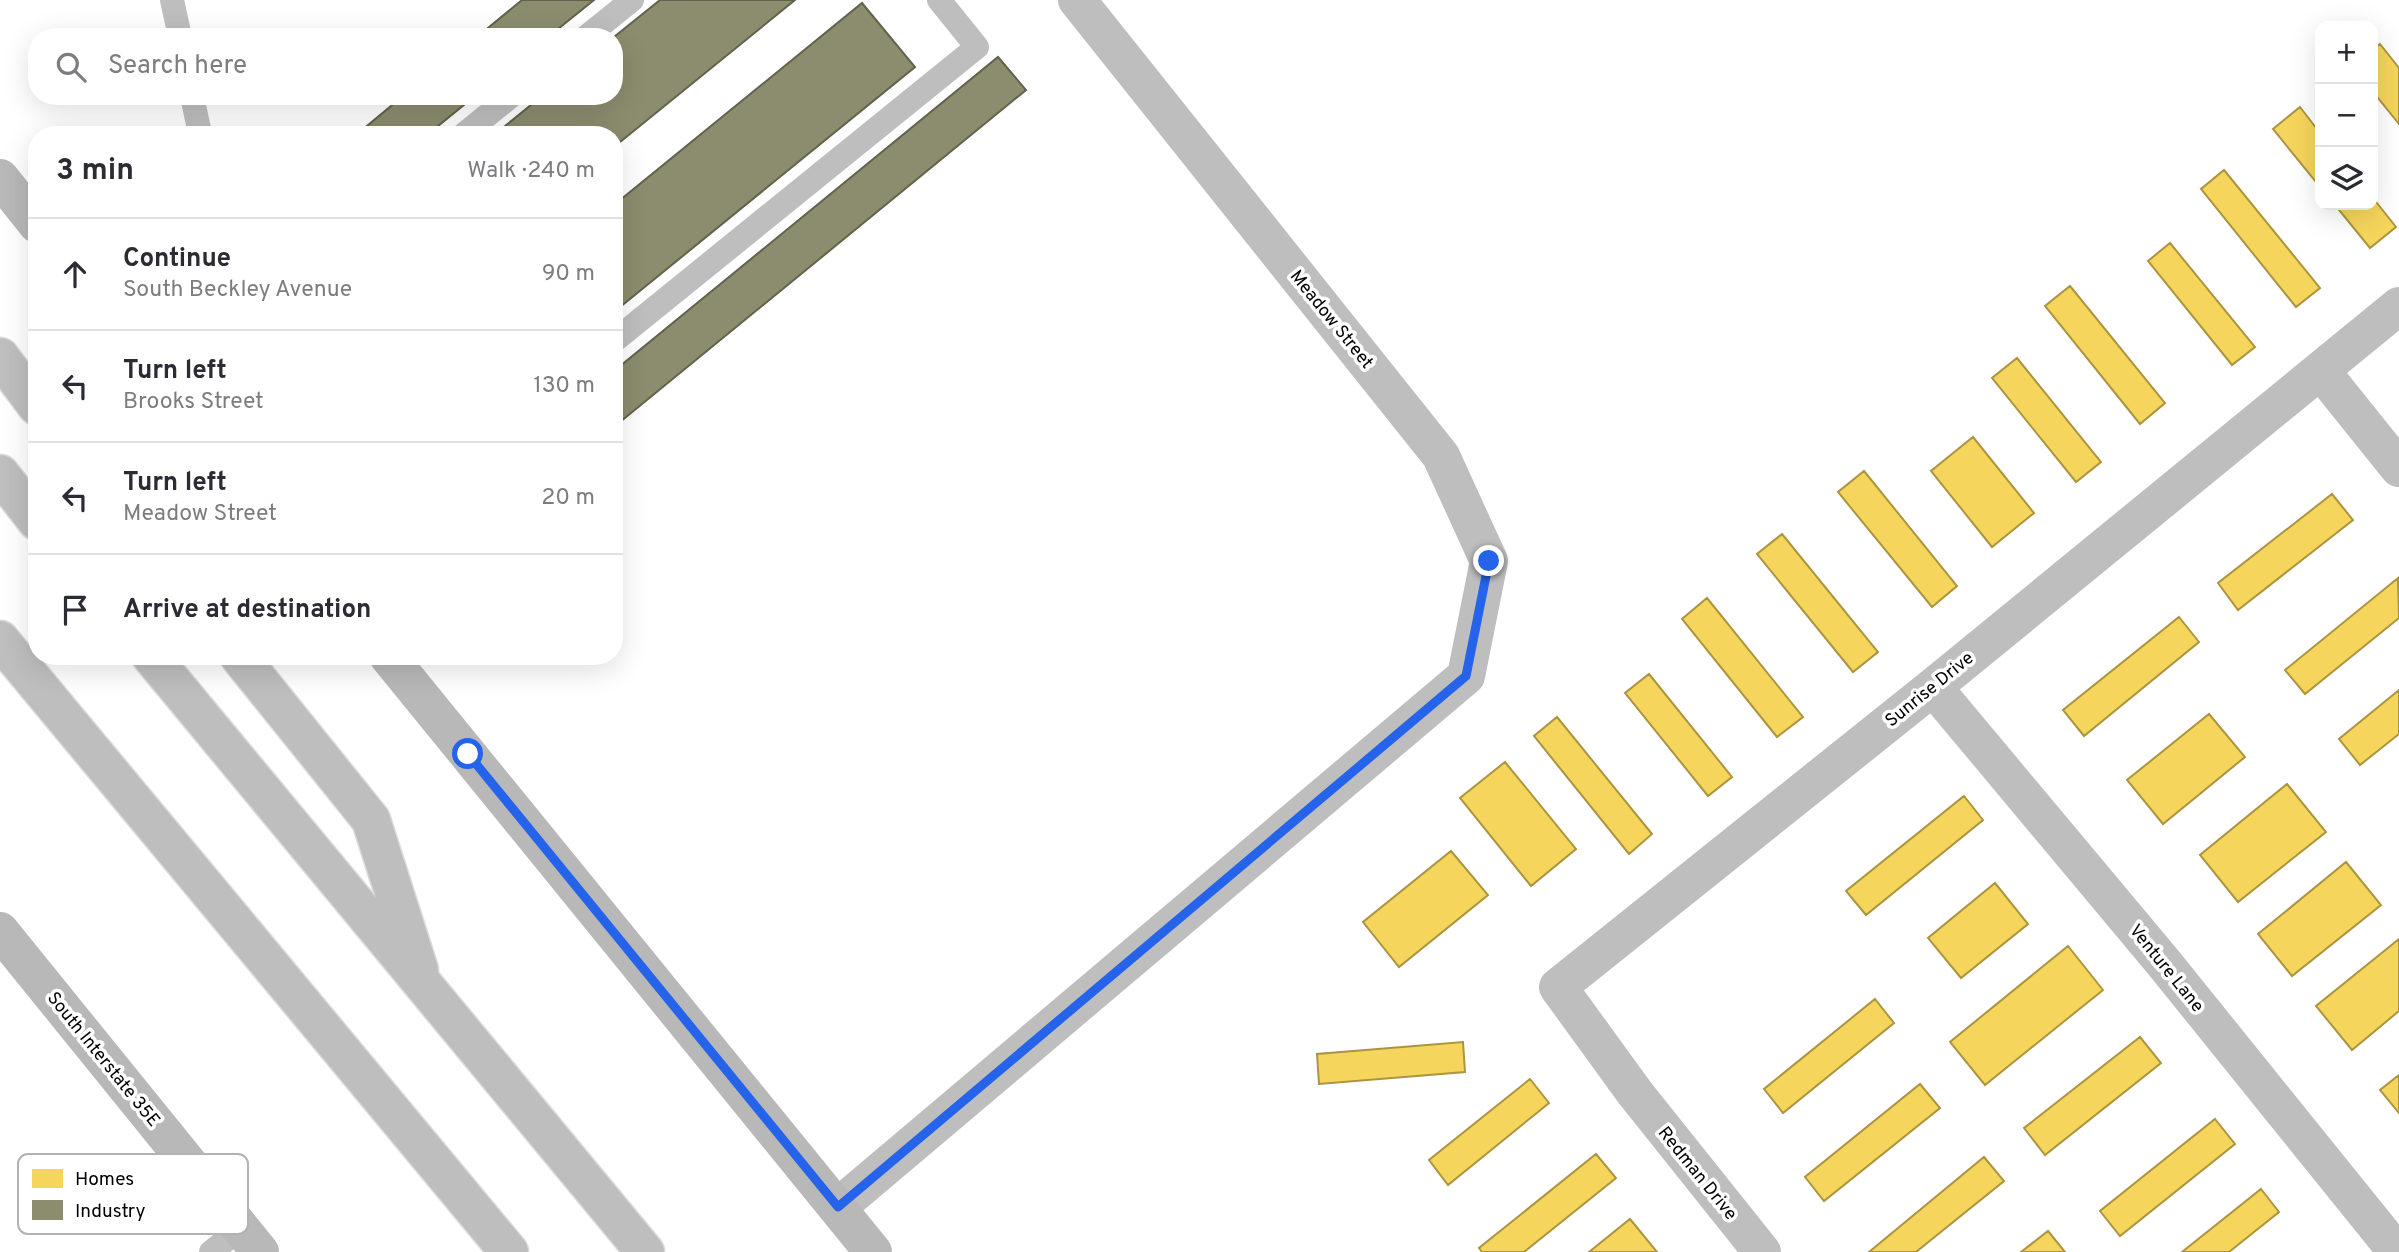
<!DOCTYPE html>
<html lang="en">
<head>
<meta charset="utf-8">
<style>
  :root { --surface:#fff; --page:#f7f7f7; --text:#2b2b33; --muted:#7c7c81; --line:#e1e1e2 }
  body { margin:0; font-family:Overpass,sans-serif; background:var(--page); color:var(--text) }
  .controls { position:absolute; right:21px; top:21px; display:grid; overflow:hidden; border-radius:14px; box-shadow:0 7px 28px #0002 }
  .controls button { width:63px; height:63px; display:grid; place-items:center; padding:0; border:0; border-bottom:2px solid var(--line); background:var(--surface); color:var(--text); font:35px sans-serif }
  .stop { position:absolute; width:21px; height:21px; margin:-16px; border:5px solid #2563eb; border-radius:50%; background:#fff }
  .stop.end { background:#2563eb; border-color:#fff; box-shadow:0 2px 7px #0008 }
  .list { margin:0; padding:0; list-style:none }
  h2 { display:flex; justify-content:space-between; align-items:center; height:91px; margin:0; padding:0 28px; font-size:30px }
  h2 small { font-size:23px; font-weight:400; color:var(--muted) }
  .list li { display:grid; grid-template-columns:46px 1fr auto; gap:21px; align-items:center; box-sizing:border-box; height:112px; padding:0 28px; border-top:2px solid var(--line) }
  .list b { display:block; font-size:26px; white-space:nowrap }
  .list p { margin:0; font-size:23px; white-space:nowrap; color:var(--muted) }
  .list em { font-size:23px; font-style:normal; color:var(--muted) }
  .icon { flex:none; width:38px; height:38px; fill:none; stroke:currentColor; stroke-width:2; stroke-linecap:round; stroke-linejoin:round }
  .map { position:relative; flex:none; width:2399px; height:1252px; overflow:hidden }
  .search { position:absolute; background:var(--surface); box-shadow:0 7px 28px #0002; left:28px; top:28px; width:595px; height:77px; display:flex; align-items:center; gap:18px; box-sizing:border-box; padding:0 24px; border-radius:28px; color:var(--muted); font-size:26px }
  .panel { position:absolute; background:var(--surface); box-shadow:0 7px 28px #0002; left:28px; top:126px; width:595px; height:539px; border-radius:28px }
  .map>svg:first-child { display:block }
</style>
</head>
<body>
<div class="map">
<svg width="2399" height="1252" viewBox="0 0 2399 1252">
  <rect width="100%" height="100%" fill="#fff"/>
  <path fill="#f6d55c" stroke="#ac9540" stroke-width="2" d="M2380 44 2399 68V124L2373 92V50Z
    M2300 107 2320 133V187L2273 129Z
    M2224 170 2320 288 2296 307 2201 189Z
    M2373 198 2396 227 2370 248 2335 205H2373Z
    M2170 243 2255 347 2232 365 2148 261Z
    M2070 286 2165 403 2140 424 2045 306Z
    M2017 358 2101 462 2076 482 1992 378Z
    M1973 437 2034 513 1992 547 1931 471Z
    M1864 471 1957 586 1932 607 1838 492Z
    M2332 494 2353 520 2238 610 2218 583Z
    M1782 534 1878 652 1853 672 1757 554Z
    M2398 578 2399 618 2305 694 2285 670Z
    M1707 598 1803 717 1777 737 1682 619Z
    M2179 617 2199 642 2084 736 2063 710Z
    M1649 674 1732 777 1708 796 1625 693Z
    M2399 690V734L2360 765 2339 739Z
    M2209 714 2245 757 2163 824 2127 780Z
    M1557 717 1652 834 1629 854 1534 736Z
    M1505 762 1576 849 1531 886 1460 798Z
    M2287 784 2326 832 2238 902 2200 855Z
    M1964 796 1983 820 1866 915 1846 891Z
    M1451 851 1488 895 1399 967 1363 922Z
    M2346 862 2381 905 2292 976 2258 934Z
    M1995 883 2028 924 1961 978 1928 938Z
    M2399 939V1011L2352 1050 2316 1006Z
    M2068 946 2103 990 1985 1085 1950 1042Z
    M1875 999 1894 1023 1783 1113 1764 1089Z
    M2140 1037 2161 1063 2045 1155 2024 1128Z
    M1463 1042 1465 1072 1319 1084 1317 1054Z
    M2399 1075V1113L2380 1090Z
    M1530 1079 1549 1103 1448 1185 1429 1160Z
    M1920 1084 1940 1108 1824 1201 1805 1177Z
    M2215 1119 2235 1144 2120 1236 2100 1211Z
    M1596 1154 1616 1178 1524 1252H1482L1479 1248Z
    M1984 1157 2004 1181 1916 1252H1869Z
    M2261 1189 2279 1212 2229 1252H2182Z
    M1630 1219 1657 1252H1589Z
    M2048 1231 2065 1252H2021Z"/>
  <path fill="#8c8c6e" stroke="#62624d" stroke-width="2" d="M522 0H594L548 37H477Z
    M660 0H795L614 147V135H494L542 96H614V37Z
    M862 3 915 67 614 312V205Z
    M998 57 1026 90 614 427V371Z
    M403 96H475L427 135H356Z"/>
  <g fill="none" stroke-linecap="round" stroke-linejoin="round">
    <g stroke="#dbdbdb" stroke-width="41">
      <path id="motorway" d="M0 357 37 406
        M0 474 37 521
        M0 640 509 1252
        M151 656 645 1252
        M239 656 371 820 419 970"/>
    </g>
    <path stroke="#bebebe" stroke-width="24" d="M172 0 180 37
      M586 37 632 0
      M192 96 199 129 194 135
      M463 135 511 96
      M614 341 977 47 939 0
      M211 1252 241 1228"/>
    <path stroke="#bebebe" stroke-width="38" d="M2321 371 2399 468
      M1933 687 2163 962 2397 1252
      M838 1207 1466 676 1489 561 1441 456 1077 0
      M1762 1252 1635 1093 1558 987 1933 687 2399 306"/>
    <path stroke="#b8b8b8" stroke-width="38" d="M0 178 37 224
      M388 656 873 1252
      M0 931 260 1252"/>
    <use href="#motorway" stroke="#bebebe" stroke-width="38"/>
  </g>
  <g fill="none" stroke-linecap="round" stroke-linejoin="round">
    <path stroke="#2563eb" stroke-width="9" d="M468 754 838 1207 1466 676 1489 561"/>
  </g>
  <g text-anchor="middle" stroke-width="7" stroke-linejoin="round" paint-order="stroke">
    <g font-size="18" fill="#000" stroke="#fff">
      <text transform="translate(1332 319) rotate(51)" y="6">Meadow Street</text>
      <text transform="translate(1929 689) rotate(-39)" y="6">Sunrise Drive</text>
      <text transform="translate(2167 968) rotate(51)" y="6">Venture Lane</text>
      <text transform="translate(104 1059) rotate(51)" y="6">South Interstate 35E</text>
      <text transform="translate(1698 1173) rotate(51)" y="6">Redman Drive</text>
    </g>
  </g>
  <rect x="18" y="1154" width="230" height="80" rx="10" fill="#fff" stroke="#b2b2b2" stroke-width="2"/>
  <rect x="32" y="1169" width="31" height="19" fill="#f6d55c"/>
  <rect x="32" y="1200" width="31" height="20" fill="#8c8c6e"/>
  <g font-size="19" fill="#000">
    <text x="75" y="1185">Homes</text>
    <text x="75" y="1217">Industry</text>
  </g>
</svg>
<div class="controls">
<button>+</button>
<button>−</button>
<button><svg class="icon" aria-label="layers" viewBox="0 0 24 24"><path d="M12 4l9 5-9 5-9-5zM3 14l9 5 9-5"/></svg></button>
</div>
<div class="stop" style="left:468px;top:754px"></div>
<div class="stop end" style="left:1489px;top:561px"></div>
<div class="search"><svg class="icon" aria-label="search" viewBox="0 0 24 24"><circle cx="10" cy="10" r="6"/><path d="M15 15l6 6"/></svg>Search here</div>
<section class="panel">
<h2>3 min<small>Walk · 240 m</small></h2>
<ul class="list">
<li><svg class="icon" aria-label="ahead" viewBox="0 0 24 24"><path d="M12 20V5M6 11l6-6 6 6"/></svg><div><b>Continue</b><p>South Beckley Avenue</p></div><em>90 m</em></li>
<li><svg class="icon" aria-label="left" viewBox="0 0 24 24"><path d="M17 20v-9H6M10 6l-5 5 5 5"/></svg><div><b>Turn left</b><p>Brooks Street</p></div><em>130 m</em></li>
<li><svg class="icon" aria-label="left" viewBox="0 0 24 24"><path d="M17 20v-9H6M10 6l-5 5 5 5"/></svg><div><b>Turn left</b><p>Meadow Street</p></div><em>20 m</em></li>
<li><svg class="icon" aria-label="arrive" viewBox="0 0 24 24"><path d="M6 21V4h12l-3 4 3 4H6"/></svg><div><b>Arrive at destination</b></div></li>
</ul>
</section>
</div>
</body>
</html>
